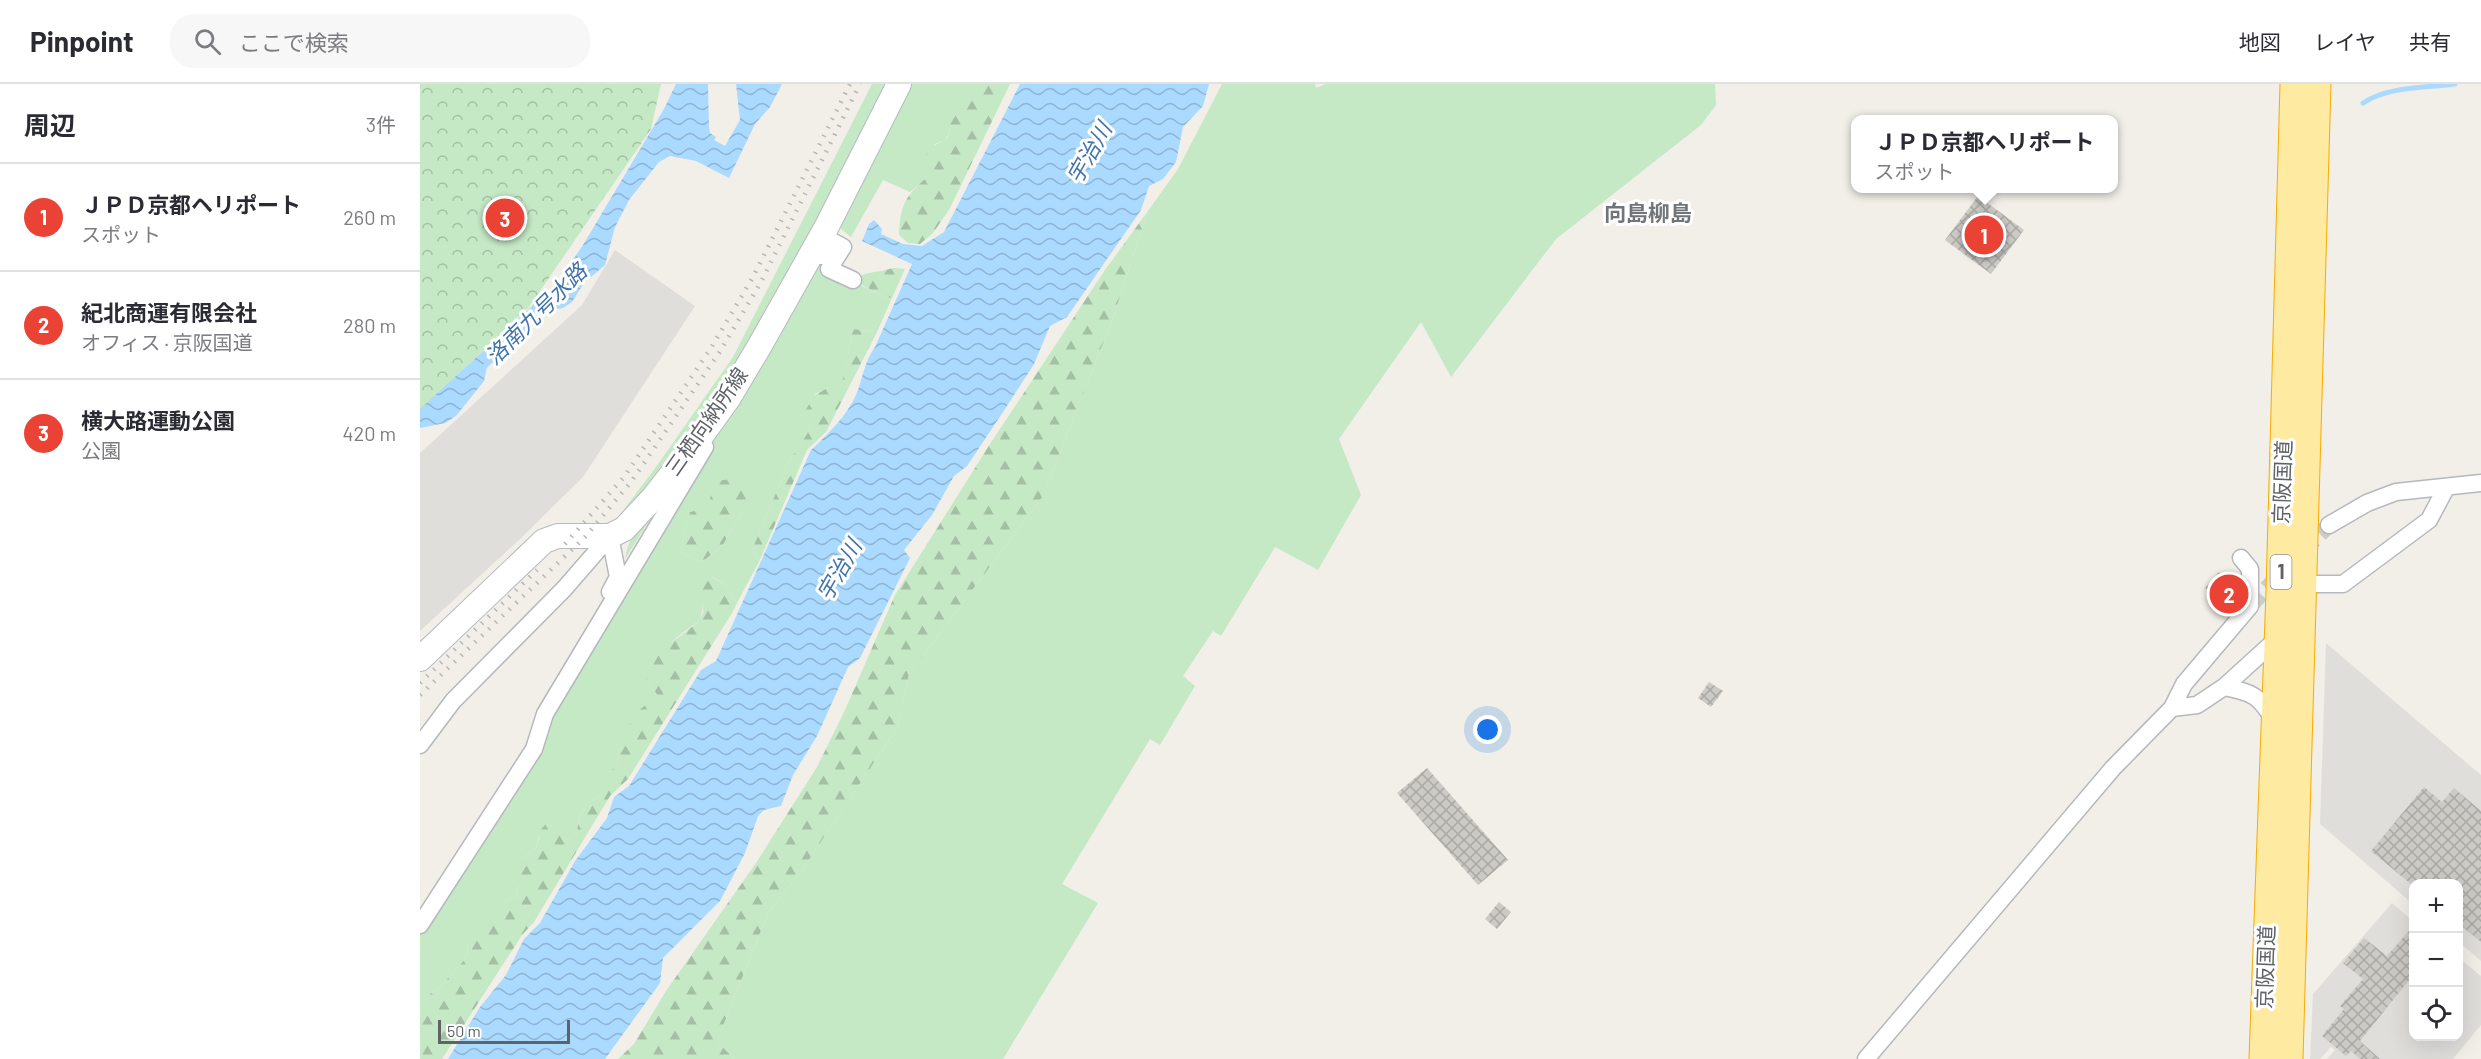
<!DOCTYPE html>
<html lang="ja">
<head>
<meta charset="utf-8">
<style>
  :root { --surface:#fff; --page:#f7f7f7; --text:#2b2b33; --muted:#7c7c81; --line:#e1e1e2; --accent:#ea4335 }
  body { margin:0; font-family:Barlow,"Noto Sans JP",sans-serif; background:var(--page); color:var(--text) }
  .controls { position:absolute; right:18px; bottom:18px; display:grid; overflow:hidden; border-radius:12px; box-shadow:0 6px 24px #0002 }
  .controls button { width:54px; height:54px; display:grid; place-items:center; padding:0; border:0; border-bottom:2px solid var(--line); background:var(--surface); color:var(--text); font:30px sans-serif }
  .scale { position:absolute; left:18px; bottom:15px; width:132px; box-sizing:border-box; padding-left:6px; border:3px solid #5f6368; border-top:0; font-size:16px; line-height:21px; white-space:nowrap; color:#5f6368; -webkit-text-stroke:4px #fff; paint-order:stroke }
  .you { position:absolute; left:1068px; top:646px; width:21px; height:21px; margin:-15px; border:4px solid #fff; border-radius:50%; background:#1a73e8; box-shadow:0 0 0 9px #1a73e833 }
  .badge { display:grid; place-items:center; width:39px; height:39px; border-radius:50%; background:var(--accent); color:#fff; font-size:20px; font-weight:700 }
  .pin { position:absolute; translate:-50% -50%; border:3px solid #fff; box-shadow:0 2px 6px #0006 }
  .popup { position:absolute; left:1431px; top:31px; width:267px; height:78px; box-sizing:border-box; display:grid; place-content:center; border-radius:12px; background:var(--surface); filter:drop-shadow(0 2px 4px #0005); font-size:20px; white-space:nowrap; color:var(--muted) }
  .popup b { font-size:22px; color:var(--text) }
  .popup::after { content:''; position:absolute; left:50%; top:100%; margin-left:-12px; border:12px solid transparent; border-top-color:var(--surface) }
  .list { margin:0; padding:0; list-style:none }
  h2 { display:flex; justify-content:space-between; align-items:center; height:78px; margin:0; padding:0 24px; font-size:26px }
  h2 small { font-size:20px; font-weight:400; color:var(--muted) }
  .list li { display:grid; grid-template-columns:39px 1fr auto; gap:18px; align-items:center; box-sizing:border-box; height:108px; padding:0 24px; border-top:2px solid var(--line) }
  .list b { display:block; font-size:22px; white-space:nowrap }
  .list p { margin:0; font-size:20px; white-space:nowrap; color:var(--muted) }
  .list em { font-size:20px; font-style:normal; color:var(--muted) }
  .icon { flex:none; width:33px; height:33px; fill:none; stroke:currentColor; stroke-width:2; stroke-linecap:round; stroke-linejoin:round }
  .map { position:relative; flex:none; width:2061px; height:975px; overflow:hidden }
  header { display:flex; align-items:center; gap:36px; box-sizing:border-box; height:84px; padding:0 30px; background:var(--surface); border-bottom:2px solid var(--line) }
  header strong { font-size:28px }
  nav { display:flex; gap:33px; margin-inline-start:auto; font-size:21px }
  .search { width:420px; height:54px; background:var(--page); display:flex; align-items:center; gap:15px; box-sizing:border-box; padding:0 21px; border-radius:24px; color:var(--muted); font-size:22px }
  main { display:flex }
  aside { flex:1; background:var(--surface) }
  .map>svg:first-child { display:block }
</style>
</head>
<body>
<header>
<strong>Pinpoint</strong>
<div class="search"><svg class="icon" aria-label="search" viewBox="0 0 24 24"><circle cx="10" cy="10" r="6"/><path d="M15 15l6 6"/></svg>ここで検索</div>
<nav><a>地図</a><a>レイヤ</a><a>共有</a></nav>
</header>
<main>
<aside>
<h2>周辺<small>3件</small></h2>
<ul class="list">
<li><span class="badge">1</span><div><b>ＪＰＤ京都ヘリポート</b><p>スポット</p></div><em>260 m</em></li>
<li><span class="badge">2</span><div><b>紀北商運有限会社</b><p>オフィス · 京阪国道</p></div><em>280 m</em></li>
<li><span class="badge">3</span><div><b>横大路運動公園</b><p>公園</p></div><em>420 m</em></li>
</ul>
</aside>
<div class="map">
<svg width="2061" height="975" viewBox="0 0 2061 975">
  <defs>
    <pattern id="forest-firs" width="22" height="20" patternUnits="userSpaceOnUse" patternTransform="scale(1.5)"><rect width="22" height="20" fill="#c5e8c5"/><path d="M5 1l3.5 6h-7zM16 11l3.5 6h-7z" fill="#a3c0a4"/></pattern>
    <pattern id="park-crowns" width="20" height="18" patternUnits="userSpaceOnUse" patternTransform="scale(1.5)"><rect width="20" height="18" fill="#c5e8c5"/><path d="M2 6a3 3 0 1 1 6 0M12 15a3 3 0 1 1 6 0" fill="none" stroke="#a3c0a4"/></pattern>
    <pattern id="water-waves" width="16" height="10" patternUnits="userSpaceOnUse" patternTransform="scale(1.5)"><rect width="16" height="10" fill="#aadaff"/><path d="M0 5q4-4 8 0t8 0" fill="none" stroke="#8eb4d2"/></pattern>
    <pattern id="building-cross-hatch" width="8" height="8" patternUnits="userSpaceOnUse" patternTransform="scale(1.5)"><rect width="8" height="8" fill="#cccac5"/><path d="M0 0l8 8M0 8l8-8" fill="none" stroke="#a9a8a4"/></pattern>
  </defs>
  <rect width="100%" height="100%" fill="#f1efe8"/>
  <path fill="#e0deda" d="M195 166 275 222 163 393 99 456 0 547V369L162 221Z
    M1906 559 2061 691V877L2039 858 2038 800H1994L1993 820 1900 740Z
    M1972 819 1993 837 1994 952H2038L2039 874 2061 892V941L2033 975H1907L1915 966 1911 963 1900 975H1890L1893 910Z"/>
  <path fill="#c5e8c5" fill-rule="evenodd" d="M452 0H469L383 167 310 298 202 435 199 432 236 383 313 273Z
    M492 0H549V7L530 42 529 50 525 56 515 60 506 85 505 95 490 108 463 96 431 153 416 141Z
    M802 0H895L896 4 906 0H1295L1296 21 1281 41 1136 155 1031 293 1001 238 919 355 941 411 898 486 855 463 801 552 793 547 763 592 775 602 740 661 730 655 642 800 678 819 583 975H314L297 957 348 829 380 789 477 644 489 590 623 412 693 234 728 127 758 85Z
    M410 156 409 185 464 213 472 214 457 248 433 245 423 296 395 310 392 342 369 378 332 466 339 478 317 519 306 501 292 493 282 504C284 546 279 533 253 557 242 566 234 585 227 597L238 612 199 663 198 682 183 691V709C165 721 160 725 157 748L142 759 141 739 119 752 116 764 99 777V801L96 812 80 821 48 858 47 873 21 902 10 910 0 925V841ZM325 422 303 461 282 478 261 468 265 443 270 428Z
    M244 413 205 475C208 450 227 431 244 413Z"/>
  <path fill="url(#forest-firs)" d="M549 0H590L529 126 513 149 500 160 488 159 479 151C480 124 484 113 505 95 506 85 503 77 508 68 513 58 526 60 529 50 531 45 529 41 528 36 526 22 538 13 548 7Z
    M728 127 693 234 623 412 489 590 477 644 380 789 348 829 297 957 314 975H198L214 960 246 907 336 779 397 683 425 626 475 511 570 360 685 186Z
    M473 184 485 185 472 214 464 213 433 196C444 187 459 189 473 184Z
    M433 245 457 248 406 348 387 366 339 478 332 466 369 378 392 342 385 327 395 311 423 295Z
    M313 395 327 402 325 422 303 461 282 478 261 468 265 443 270 428 288 424 294 397Z
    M291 493 306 501 317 519 312 529 208 695 190 712 114 838 102 851 22 975H0V925L10 910 21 902 47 873 48 858 61 838 80 821 96 812 99 801 94 789 99 777 116 764 122 744 135 731 141 739 143 758 157 748C160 725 165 721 183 709V691L198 682 199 663 215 629 238 612 227 597 224 580 277 539 283 529 281 505Z"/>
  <path fill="url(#park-crowns)" d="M0 0H241L231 45 109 223 0 326Z"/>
  <path fill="url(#water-waves)" d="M256 0H288L289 43 290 49 296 53 294 56 305 62 320 36 316 0H362L350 23 335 40 309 94 276 77 250 72 239 78 209 116 195 143 185 181 164 199 152 218 143 224 111 230 69 273 64 297 36 332 25 339 0 344V325L137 199 163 161 244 25Z
    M600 0H789L783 22 763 43 756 78 743 95 729 102 721 126 647 233 630 242 614 280 585 325 547 382 534 392 512 431 484 466 490 474 440 574 428 583 397 652 373 691 361 722 344 726 338 732 325 769 300 817 243 874 240 899 185 975H28L60 923 86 891 104 855 120 839 155 777 187 734 194 713 209 702 281 586 296 577 391 366C407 351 427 332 436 311 443 294 444 278 455 263L492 180 442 157 449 140 454 136 462 145 461 150 483 160 502 162 524 148Z"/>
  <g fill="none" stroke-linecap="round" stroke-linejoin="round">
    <path stroke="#aadaff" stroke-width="5" d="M1943 19C1968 2 2006 4 2035 0
      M62 285 130 222"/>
  </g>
  <path fill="url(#building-cross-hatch)" d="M1558 112 1604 146 1571 190 1525 156Z
    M1799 488 1820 505 1810 519 1805 515 1803 518 1785 504Z
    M1289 598 1303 607 1291 623 1278 614Z
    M1007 684 1088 776 1058 801 977 709Z
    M2004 703 2022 718 2034 704 2061 727V858L2038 839V800H1991L1951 767Z
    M1079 818 1091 828 1077 845 1065 835Z
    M1994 841V890L1940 957 1960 975H1940L1931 967 1926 972 1902 952 1924 925 1920 922 1943 895 1923 879 1944 854 1967 872Z"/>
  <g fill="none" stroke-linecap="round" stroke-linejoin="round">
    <path stroke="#ccccc8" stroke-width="16" stroke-dasharray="16 8" stroke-linecap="butt" d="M1883 467 1909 441
      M1830 522 1862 488"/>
    <g stroke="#b5b8bc" stroke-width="19">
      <path id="minor" d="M401 172 410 156 423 163 409 185 433 196
        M1909 441 1947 419 1976 408 2061 399
        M1883 500H1923L2009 436 2026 404
        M190 508 198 493 190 452
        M1804 603C1834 609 1838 611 1855 637
        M1752 624 1777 621 1804 603 1858 554
        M0 661 33 617 144 505 190 452
        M0 841 114 665 125 630 285 363
        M1446 975 1693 684 1752 624 1764 600 1830 522V485L1821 474"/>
    </g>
    <g stroke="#b6babf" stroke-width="26">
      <path id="secondary" d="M0 575 124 457 138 452H190L204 445 233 414 277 358 308 315 339 263 406 144 479 0"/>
    </g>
    <g stroke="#f9ab00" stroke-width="29">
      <path id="trunk" d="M1843 975 1860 507 1874 0
        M1869 975 1897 0"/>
    </g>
    <use href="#minor" stroke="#fff" stroke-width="16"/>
    <use href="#secondary" stroke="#fff" stroke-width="24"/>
    <use href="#trunk" stroke="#feeaa1" stroke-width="27"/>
    <path stroke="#b6b7b8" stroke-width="4.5" stroke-dasharray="1.5 8" stroke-linecap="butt" d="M145 460 204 393 291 264 333 193 430 0
      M0 599 117 486
      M0 611 165 453 211 398 299 269 341 198 440 0"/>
  </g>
  <g text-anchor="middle" stroke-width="6" stroke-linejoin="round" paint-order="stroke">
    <rect fill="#fff" stroke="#8f9295" stroke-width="1.5" x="1850.5" y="471" width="21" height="34" rx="4.5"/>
    <g font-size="20" font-weight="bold" fill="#5f6368">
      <text x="1861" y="495">1</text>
    </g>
    <g font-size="21" fill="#5f6368" stroke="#fff">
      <text transform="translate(287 338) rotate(-55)" y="7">三栖向納所線</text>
      <text transform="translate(1863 398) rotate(-88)" y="7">京阪国道</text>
      <text transform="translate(1846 883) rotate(-88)" y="7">京阪国道</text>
    </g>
    <g font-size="22" font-style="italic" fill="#4174aa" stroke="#fff">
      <text transform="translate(669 69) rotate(-60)" y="8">宇治川</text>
      <text transform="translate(116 230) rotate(-45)" y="8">洛南九号水路</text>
      <text transform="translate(419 486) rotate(-60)" y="8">宇治川</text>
    </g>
    <g font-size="22" font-weight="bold" fill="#70757a" stroke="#fff">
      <text x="1228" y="137">向島柳島</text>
    </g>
  </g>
</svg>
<div class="controls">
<button>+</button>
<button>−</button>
<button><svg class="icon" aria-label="locate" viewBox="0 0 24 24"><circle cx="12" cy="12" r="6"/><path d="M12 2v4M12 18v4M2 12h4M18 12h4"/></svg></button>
</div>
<div class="scale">50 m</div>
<div class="you"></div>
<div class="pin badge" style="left:1564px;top:151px">1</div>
<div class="popup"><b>ＪＰＤ京都ヘリポート</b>スポット</div>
<div class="pin badge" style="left:1809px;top:510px">2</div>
<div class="pin badge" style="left:85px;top:134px">3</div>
</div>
</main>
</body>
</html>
